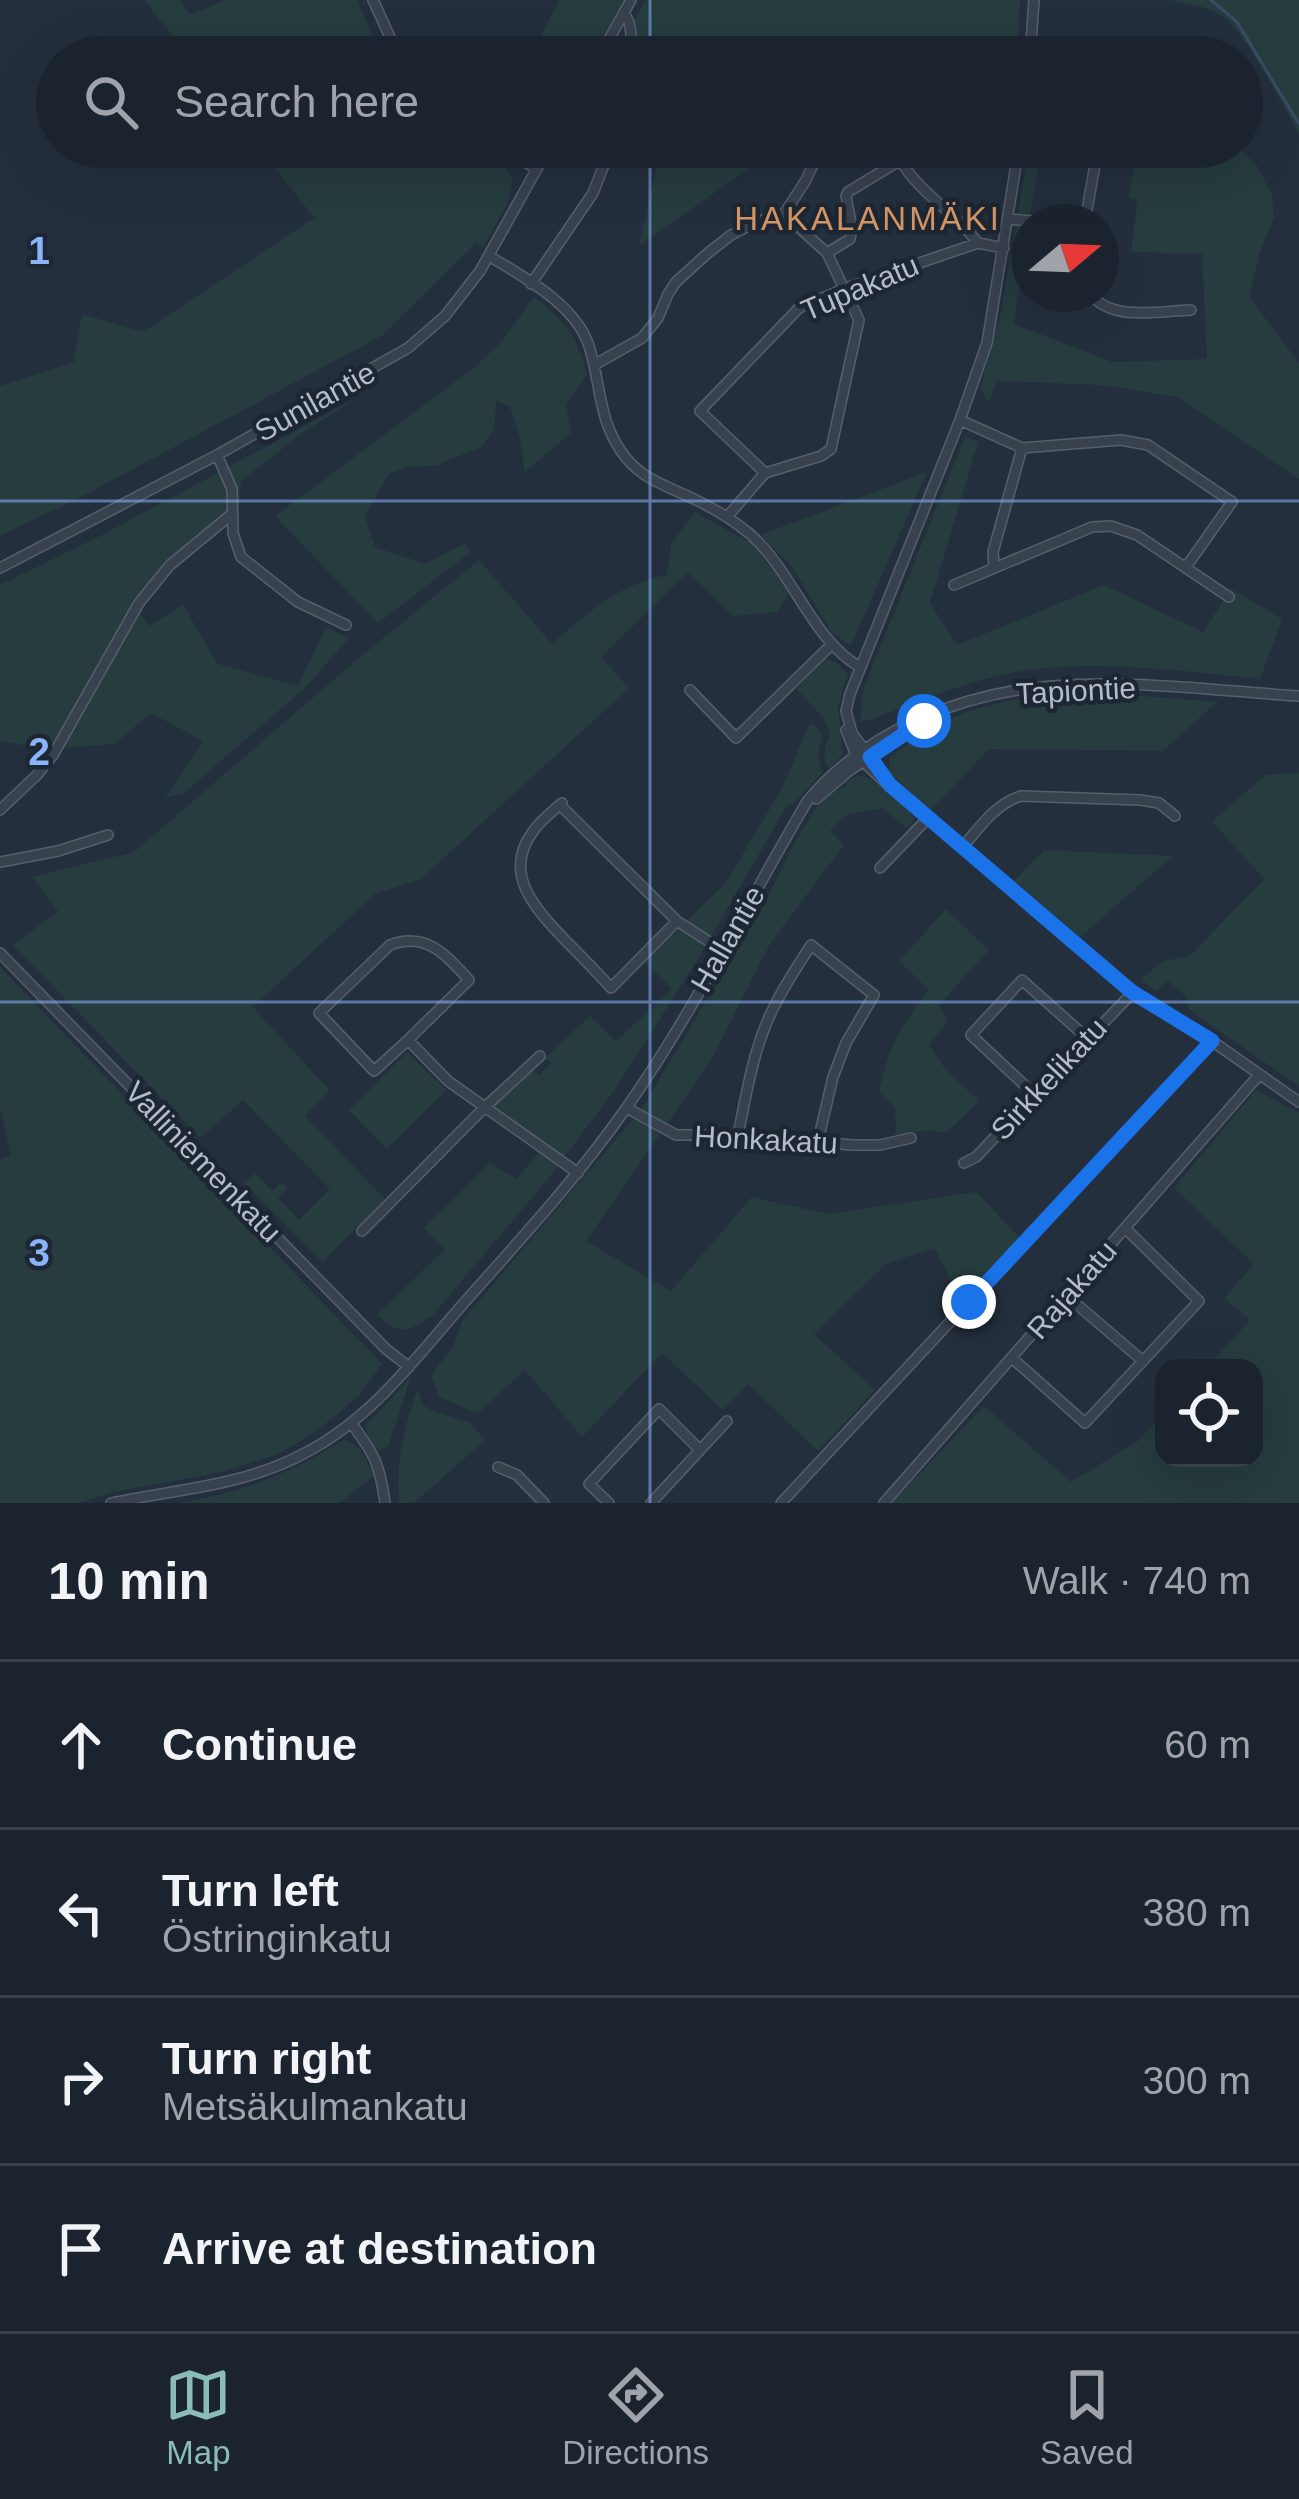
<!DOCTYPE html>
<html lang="en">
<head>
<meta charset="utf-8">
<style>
  :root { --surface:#1b232e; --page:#242b36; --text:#f1f3f6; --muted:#a0a4aa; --line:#39404a; --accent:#8bbbb9 }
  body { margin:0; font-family:Arial,sans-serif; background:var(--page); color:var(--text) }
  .controls { position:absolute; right:36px; bottom:36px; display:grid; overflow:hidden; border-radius:24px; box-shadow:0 12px 48px #0002 }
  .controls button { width:108px; height:108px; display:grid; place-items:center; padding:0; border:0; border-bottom:3px solid var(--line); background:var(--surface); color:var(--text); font:60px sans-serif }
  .compass { position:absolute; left:1011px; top:204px; width:108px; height:108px; border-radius:50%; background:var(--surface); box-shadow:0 12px 48px #0002; rotate:71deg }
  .stop { position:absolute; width:36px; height:36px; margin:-27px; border:9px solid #1a73e8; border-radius:50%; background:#fff }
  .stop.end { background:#1a73e8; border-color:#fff; box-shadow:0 3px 12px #0008 }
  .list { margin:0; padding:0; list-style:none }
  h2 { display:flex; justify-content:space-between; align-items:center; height:156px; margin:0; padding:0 48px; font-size:51px }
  h2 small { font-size:39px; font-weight:400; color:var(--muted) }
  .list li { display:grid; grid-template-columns:78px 1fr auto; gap:36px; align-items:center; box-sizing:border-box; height:168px; padding:0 48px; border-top:3px solid var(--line) }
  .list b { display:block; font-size:45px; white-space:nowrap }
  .list p { margin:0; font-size:39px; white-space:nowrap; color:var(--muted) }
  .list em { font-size:39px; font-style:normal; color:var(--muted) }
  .icon { flex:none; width:66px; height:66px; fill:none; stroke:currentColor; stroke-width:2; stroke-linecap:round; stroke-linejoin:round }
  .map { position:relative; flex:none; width:1299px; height:1503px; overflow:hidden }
  .search { position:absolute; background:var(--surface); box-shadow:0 12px 48px #0002; left:36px; right:36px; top:36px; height:132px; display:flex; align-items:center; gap:30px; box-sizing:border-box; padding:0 42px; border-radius:66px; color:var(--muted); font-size:45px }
  .sheet { height:828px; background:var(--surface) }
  nav { display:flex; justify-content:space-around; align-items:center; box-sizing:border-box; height:168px; border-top:3px solid var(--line); background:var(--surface); font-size:33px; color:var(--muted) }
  nav a { display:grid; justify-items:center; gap:6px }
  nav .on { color:var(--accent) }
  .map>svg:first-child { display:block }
</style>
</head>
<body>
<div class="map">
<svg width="1299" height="1503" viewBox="0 0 1299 1503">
  <rect width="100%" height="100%" fill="#242f3e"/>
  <path fill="#263c3f" d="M144 0H180L190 14 226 0H357L377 47 385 57H189Z
    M559 0H624L592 57H530Z
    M645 0H1020L1017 57H996L949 44 919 57H863L854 46 833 57H615Z
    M1171 0H1299V134C1283 106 1248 37 1226 19 1211 7 1190 4 1171 0Z
    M259 147H478L507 169 513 179 507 205 483 247 476 243 383 335 81 497 0 536V386L74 362 82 314 143 332 314 218Z
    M661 147H766L758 162 639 246Z
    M1029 147H1041L1014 324 1112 362 1207 359 1202 254 1131 252 1138 199 1129 198 1136 147H1237L1256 164 1272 195 1274 217 1260 252 1249 297 1299 363V479L1177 397 1101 385 997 381 989 403 980 388 1001 313Z
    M534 297C566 321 577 335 587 375L566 404 571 433 525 472 520 438 510 407 496 401 494 429 481 447 437 465 408 467 389 474 365 516 375 547 425 564 464 544 471 552 378 623 275 516 475 367 503 340Z
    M357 398 305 431 241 481 238 518 131 601 149 626 183 605 218 664 298 686 326 627 349 638 304 689 184 793 165 798 203 741 151 713 114 744 43 749 0 741V585L102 535Z
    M965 436 978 442 930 603 957 645 1104 585 1203 632 1231 589 1282 619 1260 679C1179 671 1091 658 1011 673 962 683 917 702 870 720L860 721 863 690Z
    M927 472 851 646 832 633 792 567 761 535Z
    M695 512 751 543 790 592 777 612 733 616 688 572 601 657 629 688 421 879 375 894 253 1007 330 1091 305 1116 385 1199 323 1262 244 1184 255 1173 272 1191 281 1182 287 1188 278 1198 299 1220 330 1189 243 1100 200 1138 13 945 58 911 32 877 134 852 360 657 479 560 552 644C590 611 617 585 667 575L671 544Z
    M825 659 837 663 848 674 838 706 843 754 829 769C821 757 825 746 830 733L823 717 796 689Z
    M1093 692 1217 702 1163 751 989 749 930 811 889 772 890 758C908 745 925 730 945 721 989 700 1045 694 1093 692Z
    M810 723 818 728 822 737 818 754 822 773 795 802 787 806 701 954 614 1091 547 1180 433 1315C407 1332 401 1337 377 1315L445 1249 424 1228 490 1163 516 1179 544 1147 492 1107 533 1069 539 1075 551 1063 546 1057 590 1016 616 1041 672 989 645 962 725 884 782 788Z
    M1299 773V1086L1193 1013 1188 1007 1187 997 1168 981 1155 991 1141 979 1163 961 1190 956 1264 879 1212 821 1266 775Z
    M863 776 874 781 916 818 906 828 883 808 846 815 830 831 844 845 770 944 710 1062 586 1241 671 1291 752 1197 828 1214 976 1192 1020 1238 961 1299 934 1248 886 1264 814 1334 875 1390 818 1451 748 1384 723 1410 662 1353 582 1437 525 1370 478 1413 439 1397 431 1376 454 1344 463 1320 643 1107 769 895 792 847 816 807 833 792 846 786 845 783 854 777Z
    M1044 850 1173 856 1080 937 1014 881Z
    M946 909 989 950 939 1005 948 1021 929 1045 946 1070 979 1101 946 1133 929 1130 896 1136 895 1108 879 1091C890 1043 899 1029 929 990L899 961Z
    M0 967 382 1364 361 1393 337 1415 311 1435 278 1454 222 1472 114 1492 78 1503H0V1159L11 1155 0 1110Z
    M407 1052 446 1090 387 1149 349 1110Z
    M1256 1090 1299 1113V1503H892L984 1406 1071 1482 1138 1441 1164 1413V1458H1254V1368H1206L1250 1320 1224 1298 1254 1264 1174 1188Z
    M411 1377 388 1447 380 1451C372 1446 365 1435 366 1425Z
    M418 1388 422 1404 432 1411 469 1422 485 1440 414 1503H399C396 1458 403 1430 418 1388Z
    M343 1440C360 1442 367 1462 375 1475L339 1503H178C237 1494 293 1473 343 1440Z"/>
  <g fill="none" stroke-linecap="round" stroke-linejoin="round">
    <path stroke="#394c67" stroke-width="3" d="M1211 0 1237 22 1299 124"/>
    <g stroke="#565f6c" stroke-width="12">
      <path id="minor" d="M373 0 399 57
        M624 13 629 22 635 57
        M599 57 631 0
        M1030 57 1034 0
        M499 147 537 169
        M1019 147 987 343 960 420 850 694 846 711 852 733 890 785 1133 992 1212 1041 1299 1102
        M900 160C922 196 953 210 978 243
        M1009 219 1042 222
        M1085 222 1098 147
        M827 253 850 239 852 228 846 196 848 192 922 147
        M489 256C524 277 576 305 589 346 602 387 597 421 626 458 645 481 670 487 696 500 715 509 733 520 750 534 794 573 812 640 860 667
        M531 284 593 193 611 147
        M1090 294C1113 322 1158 311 1191 310
        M594 365 642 338 658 318 668 294 676 282 708 253 731 235 759 221 784 214 806 180 821 147
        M960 420 1022 448 1121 440 1148 445 1232 502 1186 567
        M217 455 232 489 233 533 241 557 298 602 346 625
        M765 473 700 411 799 308 846 288 978 243 1004 248
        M765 473 821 456 831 449 859 320 827 253 784 214
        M727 517 765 473
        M994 567 993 552 1022 448
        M0 568 217 455 408 348 445 316 480 271 549 147
        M954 585 1092 527 1111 526 1137 535 1229 597
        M690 690 736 738 831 645
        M846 730 856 755 885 782
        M816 799 849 771 908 730
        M562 803C553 811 541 820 534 830 501 873 535 908 564 939 580 955 596 971 611 988L677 921
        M560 805 677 921 722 950
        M0 810 37 775 53 755 139 603 170 565 233 513
        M962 848C979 828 995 804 1021 796L1140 800 1159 803 1175 816
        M0 862 58 851 108 835
        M880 868 928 818
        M0 953 386 1349 409 1367
        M408 1040 469 980C446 955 426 931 390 945L319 1013 374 1071 408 1040 448 1081 578 1173
        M1035 1095 971 1035 1022 980 1087 1038
        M627 1108 676 1135H738L852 1145H880L911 1138
        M738 1135C747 1091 754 1044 776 1003 786 983 799 964 811 945L874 995 846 1043 833 1077 818 1141
        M964 1163 976 1157 1133 992
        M362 1231 485 1107 540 1056
        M1067 1296 1143 1361
        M1012 1358 1085 1423 1199 1301 1126 1229
        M352 1424C375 1455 380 1465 385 1503
        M498 1467 517 1475 544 1503
        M111 1503C178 1489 244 1486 305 1453 372 1418 415 1359 463 1304 520 1240 578 1177 627 1107 695 1010 748 901 808 800 867 730 962 693 1052 686 1133 679 1218 691 1299 696
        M609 1503 589 1484 659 1409 700 1450
        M651 1503 727 1421
        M781 1503 1212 1041
        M884 1503 1259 1075"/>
    </g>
    <use href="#minor" stroke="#38414e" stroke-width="9"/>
  </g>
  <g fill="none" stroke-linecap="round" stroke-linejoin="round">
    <path stroke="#1a73e8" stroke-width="15" d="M924 721 870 757 890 785 1132 992 1212 1041 969 1302"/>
  </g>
  <path fill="none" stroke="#8ab4f8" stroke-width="3" stroke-opacity="0.55" d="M650 0V57M650 147V1503M0 501H1299M0 1002H1299"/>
  <g text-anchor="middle" stroke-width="9" stroke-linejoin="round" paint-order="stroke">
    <g font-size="30" fill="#b4bcc9" stroke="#1d2633">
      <text transform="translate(860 288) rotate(-23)" y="10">Tupakatu</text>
      <text transform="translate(315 402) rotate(-29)" y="10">Sunilantie</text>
      <text transform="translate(1076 691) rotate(-3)" y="10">Tapiontie</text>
      <text transform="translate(728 939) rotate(-60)" y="10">Hallantie</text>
      <text transform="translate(1049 1079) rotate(-47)" y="10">Sirkkelikatu</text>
      <text transform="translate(766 1140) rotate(3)" y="10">Honkakatu</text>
      <text transform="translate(203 1162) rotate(46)" y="10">Valliniemenkatu</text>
      <text transform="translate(1072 1290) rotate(-49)" y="10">Rajakatu</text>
    </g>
    <g font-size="33" letter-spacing="3" fill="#d59563" stroke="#1d2633">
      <text x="868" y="230">HAKALANMÄKI</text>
    </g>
  </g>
  <g font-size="39" text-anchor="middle" font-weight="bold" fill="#8ab4f8" stroke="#1d2633" stroke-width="9" stroke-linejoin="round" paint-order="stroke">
    <text x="39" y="264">1</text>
    <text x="39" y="765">2</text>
    <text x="39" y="1266">3</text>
  </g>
</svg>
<div class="controls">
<button><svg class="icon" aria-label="locate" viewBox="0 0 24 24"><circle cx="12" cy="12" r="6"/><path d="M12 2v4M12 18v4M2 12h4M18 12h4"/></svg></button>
</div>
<svg class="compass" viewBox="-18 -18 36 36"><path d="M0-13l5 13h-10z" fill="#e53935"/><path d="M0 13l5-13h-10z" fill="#a0a4aa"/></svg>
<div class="stop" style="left:924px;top:721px"></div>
<div class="stop end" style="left:969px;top:1302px"></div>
<div class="search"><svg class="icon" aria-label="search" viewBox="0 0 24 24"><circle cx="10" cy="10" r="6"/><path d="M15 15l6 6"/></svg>Search here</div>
</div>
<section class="sheet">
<h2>10 min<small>Walk · 740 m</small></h2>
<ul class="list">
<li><svg class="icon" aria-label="ahead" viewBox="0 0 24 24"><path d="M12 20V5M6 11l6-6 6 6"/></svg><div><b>Continue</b></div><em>60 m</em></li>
<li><svg class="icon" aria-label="left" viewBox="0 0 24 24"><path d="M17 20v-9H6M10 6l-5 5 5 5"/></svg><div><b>Turn left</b><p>Östringinkatu</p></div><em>380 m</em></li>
<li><svg class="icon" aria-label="right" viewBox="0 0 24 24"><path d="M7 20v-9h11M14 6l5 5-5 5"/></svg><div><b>Turn right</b><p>Metsäkulmankatu</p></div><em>300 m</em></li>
<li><svg class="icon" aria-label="arrive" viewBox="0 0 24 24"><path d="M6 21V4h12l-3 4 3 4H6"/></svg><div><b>Arrive at destination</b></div></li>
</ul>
</section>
<nav>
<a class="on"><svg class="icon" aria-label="map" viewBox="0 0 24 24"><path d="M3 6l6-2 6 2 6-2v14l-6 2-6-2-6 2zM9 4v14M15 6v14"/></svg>Map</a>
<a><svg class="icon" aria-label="directions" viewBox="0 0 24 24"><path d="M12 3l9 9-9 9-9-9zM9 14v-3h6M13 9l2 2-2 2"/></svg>Directions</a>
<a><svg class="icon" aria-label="saved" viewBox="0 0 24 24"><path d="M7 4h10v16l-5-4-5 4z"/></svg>Saved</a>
</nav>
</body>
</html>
